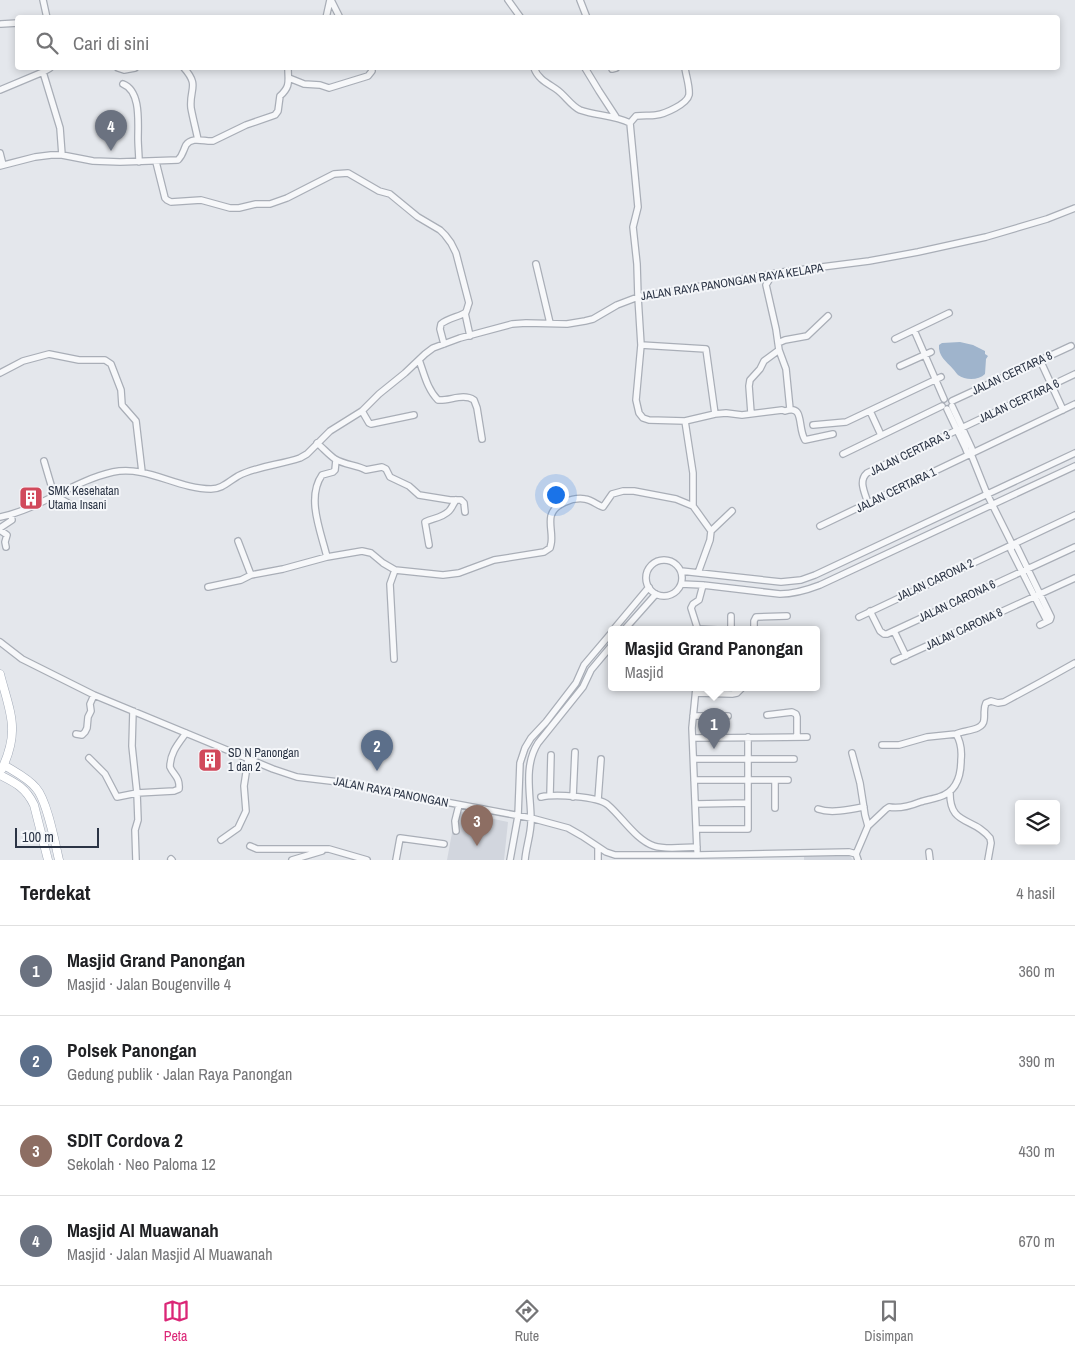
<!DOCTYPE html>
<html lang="id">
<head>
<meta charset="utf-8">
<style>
  :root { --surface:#fff; --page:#f6f6f6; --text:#202124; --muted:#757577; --line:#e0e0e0; --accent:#db2777 }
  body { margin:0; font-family:"Archivo Narrow",sans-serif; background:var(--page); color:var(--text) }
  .controls { position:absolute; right:15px; bottom:15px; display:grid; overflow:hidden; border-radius:5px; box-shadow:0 2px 8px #0003 }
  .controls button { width:45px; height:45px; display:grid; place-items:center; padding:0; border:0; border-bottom:1px solid var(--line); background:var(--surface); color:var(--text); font:25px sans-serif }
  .scale { position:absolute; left:15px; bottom:12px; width:84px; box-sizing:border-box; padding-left:5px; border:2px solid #2b3445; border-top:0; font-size:14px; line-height:18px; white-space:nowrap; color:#2b3445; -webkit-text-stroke:4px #f4f6f9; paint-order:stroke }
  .you { position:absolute; left:555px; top:494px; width:18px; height:18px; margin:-12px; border:4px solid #fff; border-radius:50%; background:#1a73e8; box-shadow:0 0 0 8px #1a73e833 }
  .badge { display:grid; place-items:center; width:32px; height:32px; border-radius:50%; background:var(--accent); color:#fff; font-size:16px; font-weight:700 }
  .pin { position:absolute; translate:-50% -41px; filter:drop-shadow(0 1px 2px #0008) }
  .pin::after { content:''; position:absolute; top:26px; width:18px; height:15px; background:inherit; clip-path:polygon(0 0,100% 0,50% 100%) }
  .popup { position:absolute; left:608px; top:626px; width:212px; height:65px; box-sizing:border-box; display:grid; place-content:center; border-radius:5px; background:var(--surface); filter:drop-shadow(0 1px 4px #0005); font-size:16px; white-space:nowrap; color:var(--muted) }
  .popup b { font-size:19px; color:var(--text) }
  .popup::after { content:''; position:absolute; left:50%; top:100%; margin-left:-10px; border:10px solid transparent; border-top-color:var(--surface) }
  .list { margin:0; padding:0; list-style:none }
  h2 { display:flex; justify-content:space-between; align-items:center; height:65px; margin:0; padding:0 20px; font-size:21px }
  h2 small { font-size:16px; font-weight:400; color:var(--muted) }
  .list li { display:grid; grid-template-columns:32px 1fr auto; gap:15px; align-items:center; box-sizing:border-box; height:90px; padding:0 20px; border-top:1px solid var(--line) }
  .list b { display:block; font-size:19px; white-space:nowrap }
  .list p { margin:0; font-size:16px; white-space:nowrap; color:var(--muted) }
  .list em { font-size:16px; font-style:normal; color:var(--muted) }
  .icon { flex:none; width:28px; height:28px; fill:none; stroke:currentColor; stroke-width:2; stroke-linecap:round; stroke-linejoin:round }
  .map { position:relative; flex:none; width:1075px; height:860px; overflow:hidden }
  .search { position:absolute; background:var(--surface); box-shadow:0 2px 8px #0003; left:15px; right:15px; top:15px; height:55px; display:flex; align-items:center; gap:12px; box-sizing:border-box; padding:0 18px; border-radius:5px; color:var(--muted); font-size:19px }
  .sheet { height:425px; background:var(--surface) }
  nav { display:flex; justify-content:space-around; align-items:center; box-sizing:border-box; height:70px; border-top:1px solid var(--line); background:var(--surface); font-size:14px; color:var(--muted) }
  nav a { display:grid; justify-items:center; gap:2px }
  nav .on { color:var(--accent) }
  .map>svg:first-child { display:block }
</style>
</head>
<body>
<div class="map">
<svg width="1075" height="860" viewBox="0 0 1075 860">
  <rect width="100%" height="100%" fill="#e4e7ec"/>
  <path fill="#d2d6de" d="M456 811 508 822 504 860H447Z
    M849 855 853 860H804V856Z"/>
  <path fill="#9fb4cc" d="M960 342 973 345 985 351V354L988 356 986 359 985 374C979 380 966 381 958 375 956 373 955 371 953 369 946 361 938 356 939 345L942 343Z"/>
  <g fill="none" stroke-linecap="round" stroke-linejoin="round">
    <g stroke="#a9aeb7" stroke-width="8">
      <path id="minor" d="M43 0 47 18
        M331 0 340 18
        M508 0 521 18
        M580 0 587 18
        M326 18 330 0
        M1 24 18 23
        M118 68 124 70 135 68
        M184 68C200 86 189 89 191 108 193 119 196 130 198 140
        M534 68C538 79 547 83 556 89 565 95 571 106 580 110 597 116 614 115 630 123
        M585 68 599 91 616 117
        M685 68C686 76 690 87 689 95 687 104 665 114 656 115 650 116 643 115 636 116L630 123 638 207 633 227 637 264 638 297 641 345 636 400 639 413 643 418 649 420 685 421 715 414 726 413 742 415 782 410 785 411C805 404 797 427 805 440L833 434
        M612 69 616 68
        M43 72 60 128 62 155
        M289 78 304 84 320 85 329 88 368 76 372 71 371 68
        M123 84C141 91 138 122 138 138 138 146 139 154 139 162
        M0 90 43 72 50 68
        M0 153 3 165
        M156 162 165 198 167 200 171 202 201 200 230 208H239L256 204H270L287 198 334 174 348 173 379 191 390 194 418 217 440 230 445 235 451 243 456 253 469 303C468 305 467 310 466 312 462 316 448 318 441 324L440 329 444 344
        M0 166 35 157 51 155H62L93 161 120 162 178 160C183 155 183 151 186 145 192 136 205 142 213 141L246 125 275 115 278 111 280 96C291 86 288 81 288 68
        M536 264 550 323
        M772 275 766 285 776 329 779 350 786 369 790 409
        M465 313 470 336
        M914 330 944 399
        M895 339 949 313
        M778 343 785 340 807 336 828 316
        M641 345 706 349 715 414
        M419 360C424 373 427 389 438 400 450 401 463 393 474 400L477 408 482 439
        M1040 360 1063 410
        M900 366 931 352
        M0 373 23 361 49 354 79 360H105L111 364 121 390 122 405 136 421 142 472
        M952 401 1071 346
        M952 406 972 449 971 454 987 494 1012 544 1011 550 1047 621
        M947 409 965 447 967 452 971 454
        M362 411 369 423 371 424 414 415
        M870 411 881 435
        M751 413 749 386 750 380 760 369 764 361 779 350
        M685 421 693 473V506
        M813 425 846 422 941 377
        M317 443C323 448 329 455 335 459 345 465 357 465 366 470L382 467 386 469 390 477 409 486 419 495 450 500H461L464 503 465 512
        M843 454 942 406
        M44 461 54 495 73 506
        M868 503C865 493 858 481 867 473L1075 374
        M0 517C40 509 73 481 113 472 147 465 177 489 211 489 222 489 228 482 238 476 257 466 280 465 300 458L307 454 330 431 362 411 379 394 405 373 425 354 433 348 460 338 512 324 526 323 567 324 585 321 593 319 617 305 638 297 782 272 869 261 918 252 986 237 1047 219 1075 208
        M820 526 1075 404
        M0 528 12 520 11 515
        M0 530 7 535 5 542 6 547
        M711 531 732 511
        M1012 544 1017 547 1051 617 1050 620 1040 625
        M429 545 425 522C433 518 442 518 449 511 452 508 453 504 456 500
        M327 557C321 532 306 498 322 475L333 472 335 470 336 460
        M646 578a18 18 0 1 1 36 0a18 18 0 1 1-36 0Z
        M681 571 781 582 801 580 815 575 1075 453
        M251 575 283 569 327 557 362 551 371 553 383 563 395 570 443 575 459 573 494 560 544 552 550 548 551 544C553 535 549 525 551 516 554 504 573 497 585 499 592 500 597 505 603 507L612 494 623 491H634L676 499 693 506 711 531 710 540 698 573
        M681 584 703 585 780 594C795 594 807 590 820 585L1075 466
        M208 587 241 580 251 575 238 541
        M870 611 880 631 884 634H887L1075 547
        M859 617 1075 515
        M697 629 717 630
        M613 630 649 587
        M624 630 656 594
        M698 630 691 608 693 604 699 600 703 585
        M731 630V616
        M754 630V621L756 617 787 616
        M894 631 906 656
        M0 642 22 659 94 695 273 769 297 777 339 782 531 818 568 828 582 836 606 852 615 855H697L849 852 856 854 858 860
        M394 659 390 584 395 570
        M894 661 1075 578
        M696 688 692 728 697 851
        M696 693 732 694 737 693 742 688
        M133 711 132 746 137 793 138 820 135 830 136 860
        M767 715 792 712 796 714 797 717V736
        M693 716H728
        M76 734 82 735 85 732 87 728 88 717 91 711 90 704 94 695
        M693 738 807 737
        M882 745H899L927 737 956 734
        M852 753 860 783 865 815 868 826
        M89 758 105 774 117 797 137 793 174 791 179 789C180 777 174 776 170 767 170 753 178 744 186 733
        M694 759H794
        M694 780H788
        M775 780V808
        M950 791C949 827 973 816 990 838L991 843 988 860
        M550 795 551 755
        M541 797C554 794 598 796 608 805 622 817 636 840 654 846 666 850 684 847 697 847
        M573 797 575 752
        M598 800 601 759
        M695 804 748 803
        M818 809C832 814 850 809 864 807
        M696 829H748V737
        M456 831 455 821 459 805
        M221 840 238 828 246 811 244 786 248 760
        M250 846 257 849H329L367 860
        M598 847V860
        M929 852 930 860
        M856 854 868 826 886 809 889 807C900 809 910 806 920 802 926 800 933 799 939 797 956 792 961 776 961 760 962 750 961 742 956 734 964 730 983 731 984 720 985 713 983 709 986 703L991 701 998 703 1004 702 1041 682 1075 663
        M171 859 172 860
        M292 860 322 851
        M396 860 400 838 444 844
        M510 860 518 816 520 763 525 748 531 738 546 722 576 683 584 665 612 632
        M525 860C526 847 531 834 531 821 531 794 523 767 538 743L583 687 591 670 612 645"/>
    </g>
    <g stroke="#a3abb8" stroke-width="9">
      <path id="major" d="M0 674C4 691 13 714 12 731 12 744 7 758 2 769
        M4 765C15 772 28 778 36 788 47 800 55 843 59 860
        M0 775C16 783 26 788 34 805L48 860"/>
    </g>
    <use href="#minor" stroke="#f7f8fa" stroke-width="5.5"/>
    <use href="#major" stroke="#fff" stroke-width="8"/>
  </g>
  <defs>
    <g id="building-square" transform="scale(1.25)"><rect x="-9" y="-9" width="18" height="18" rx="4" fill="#d1495b" stroke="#f4f6f9"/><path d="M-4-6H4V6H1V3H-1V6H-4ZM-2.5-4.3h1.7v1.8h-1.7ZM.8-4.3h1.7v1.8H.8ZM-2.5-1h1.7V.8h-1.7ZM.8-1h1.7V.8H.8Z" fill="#fff"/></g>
  </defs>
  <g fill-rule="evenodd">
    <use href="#building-square" x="31" y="498"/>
    <use href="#building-square" x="210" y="760"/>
  </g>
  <g text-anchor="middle" stroke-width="4" stroke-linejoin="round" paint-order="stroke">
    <g font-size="12" fill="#2b3445" stroke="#f4f6f9">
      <text transform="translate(732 282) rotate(-9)" y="4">JALAN RAYA PANONGAN RAYA KELAPA</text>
      <text transform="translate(1012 373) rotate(-25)" y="4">JALAN CERTARA 8</text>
      <text transform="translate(1019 401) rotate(-25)" y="4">JALAN CERTARA 6</text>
      <text transform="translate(910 453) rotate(-26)" y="4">JALAN CERTARA 3</text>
      <text transform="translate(896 490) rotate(-26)" y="4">JALAN CERTARA 1</text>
      <text transform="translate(935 580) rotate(-25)" y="4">JALAN CARONA 2</text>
      <text transform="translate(957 601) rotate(-25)" y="4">JALAN CARONA 6</text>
      <text transform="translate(964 629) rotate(-25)" y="4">JALAN CARONA 8</text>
      <text transform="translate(391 792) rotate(11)" y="4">JALAN RAYA PANONGAN</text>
    </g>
    <g font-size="12" fill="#2b3445" stroke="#f4f6f9" text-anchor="start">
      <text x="48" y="495">SMK Kesehatan<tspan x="48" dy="14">Utama Insani</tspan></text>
      <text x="228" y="757">SD N Panongan<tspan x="228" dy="14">1 dan 2</tspan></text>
    </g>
  </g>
</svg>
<div class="controls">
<button><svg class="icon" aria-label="layers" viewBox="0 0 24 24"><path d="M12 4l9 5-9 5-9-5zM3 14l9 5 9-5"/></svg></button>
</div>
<div class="scale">100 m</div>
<div class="you"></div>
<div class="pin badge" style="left:714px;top:749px;background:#6b7280">1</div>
<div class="popup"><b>Masjid Grand Panongan</b>Masjid</div>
<div class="pin badge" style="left:377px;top:771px;background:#5c6f8a">2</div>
<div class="pin badge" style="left:477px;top:846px;background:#8d6e63">3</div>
<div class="pin badge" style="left:111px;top:151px;background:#6b7280">4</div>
<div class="search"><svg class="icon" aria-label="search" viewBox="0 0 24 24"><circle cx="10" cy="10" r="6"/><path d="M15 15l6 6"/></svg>Cari di sini</div>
</div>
<section class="sheet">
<h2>Terdekat<small>4 hasil</small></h2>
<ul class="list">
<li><span class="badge" style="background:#6b7280">1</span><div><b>Masjid Grand Panongan</b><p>Masjid · Jalan Bougenville 4</p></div><em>360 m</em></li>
<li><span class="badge" style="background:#5c6f8a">2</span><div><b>Polsek Panongan</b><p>Gedung publik · Jalan Raya Panongan</p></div><em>390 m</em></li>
<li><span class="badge" style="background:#8d6e63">3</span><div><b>SDIT Cordova 2</b><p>Sekolah · Neo Paloma 12</p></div><em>430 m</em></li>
<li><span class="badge" style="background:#6b7280">4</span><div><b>Masjid Al Muawanah</b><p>Masjid · Jalan Masjid Al Muawanah</p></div><em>670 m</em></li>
</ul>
</section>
<nav>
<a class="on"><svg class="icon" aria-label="map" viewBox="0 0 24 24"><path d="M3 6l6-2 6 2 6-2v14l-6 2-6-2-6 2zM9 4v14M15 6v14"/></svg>Peta</a>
<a><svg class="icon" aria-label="directions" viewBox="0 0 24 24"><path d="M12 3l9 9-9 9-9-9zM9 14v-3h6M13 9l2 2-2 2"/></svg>Rute</a>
<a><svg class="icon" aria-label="saved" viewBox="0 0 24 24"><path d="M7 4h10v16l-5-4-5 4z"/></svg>Disimpan</a>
</nav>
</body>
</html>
